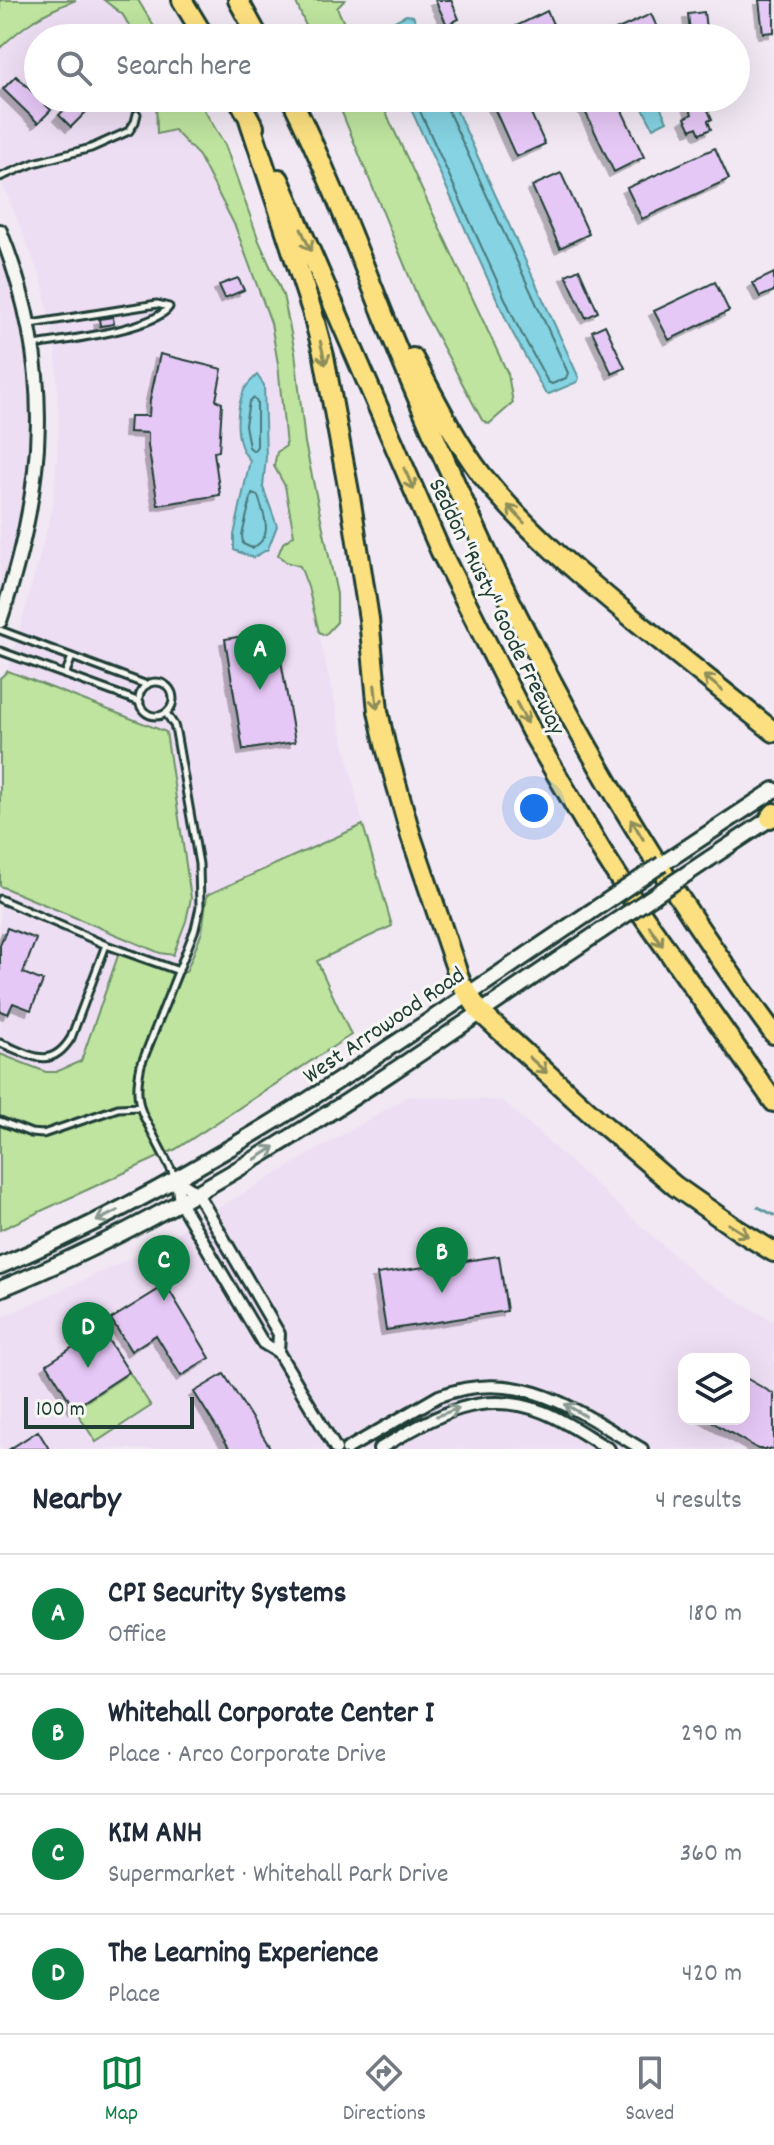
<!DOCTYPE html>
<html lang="en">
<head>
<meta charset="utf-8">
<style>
  :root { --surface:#fff; --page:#f2f2f3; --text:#1f2937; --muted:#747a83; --line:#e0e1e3; --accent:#0b8043 }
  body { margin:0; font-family:Dekko,sans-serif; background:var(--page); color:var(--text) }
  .controls { position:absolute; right:24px; bottom:24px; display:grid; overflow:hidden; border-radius:16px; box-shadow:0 8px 32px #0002 }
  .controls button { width:72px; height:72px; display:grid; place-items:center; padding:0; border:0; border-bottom:2px solid var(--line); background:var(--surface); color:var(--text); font:40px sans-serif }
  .scale { position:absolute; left:24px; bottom:20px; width:170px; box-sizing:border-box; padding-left:8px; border:4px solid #1f3d34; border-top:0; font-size:22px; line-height:28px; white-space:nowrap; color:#1f3d34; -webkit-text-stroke:6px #f6f6f2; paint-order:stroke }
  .you { position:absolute; left:534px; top:808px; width:28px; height:28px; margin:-20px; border:6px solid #fff; border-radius:50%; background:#1a73e8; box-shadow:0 0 0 12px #1a73e833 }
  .badge { display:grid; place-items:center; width:52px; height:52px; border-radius:50%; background:var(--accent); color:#fff; font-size:26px; font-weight:700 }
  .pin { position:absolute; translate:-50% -66px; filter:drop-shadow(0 2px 4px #0008) }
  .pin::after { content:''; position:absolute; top:42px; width:28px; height:24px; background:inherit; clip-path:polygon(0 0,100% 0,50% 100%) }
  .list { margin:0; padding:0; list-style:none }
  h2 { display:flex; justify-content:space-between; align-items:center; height:104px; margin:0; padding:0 32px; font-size:34px }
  h2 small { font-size:26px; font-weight:400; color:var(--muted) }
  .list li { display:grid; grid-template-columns:52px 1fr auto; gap:24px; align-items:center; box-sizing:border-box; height:120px; padding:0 32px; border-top:2px solid var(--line) }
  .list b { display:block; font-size:30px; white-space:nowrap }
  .list p { margin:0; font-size:26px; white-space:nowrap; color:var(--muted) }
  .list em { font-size:26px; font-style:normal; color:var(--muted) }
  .icon { flex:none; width:44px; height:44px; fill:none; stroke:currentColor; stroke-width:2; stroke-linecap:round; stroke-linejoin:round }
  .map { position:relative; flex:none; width:774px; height:1449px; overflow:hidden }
  .search { position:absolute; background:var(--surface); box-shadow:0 8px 32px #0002; left:24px; right:24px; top:24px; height:88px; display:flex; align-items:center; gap:20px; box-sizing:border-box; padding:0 28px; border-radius:44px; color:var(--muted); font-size:30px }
  .sheet { height:584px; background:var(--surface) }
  nav { display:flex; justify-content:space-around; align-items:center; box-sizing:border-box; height:112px; border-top:2px solid var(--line); background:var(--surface); font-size:22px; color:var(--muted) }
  nav a { display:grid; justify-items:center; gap:4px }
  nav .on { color:var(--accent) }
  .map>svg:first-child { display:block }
</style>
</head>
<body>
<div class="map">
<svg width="774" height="1449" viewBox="0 0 774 1449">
  <defs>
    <filter id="shadow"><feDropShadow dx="-5" dy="5" stdDeviation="0" flood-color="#0004"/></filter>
  </defs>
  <rect width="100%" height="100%" fill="#f1e8f3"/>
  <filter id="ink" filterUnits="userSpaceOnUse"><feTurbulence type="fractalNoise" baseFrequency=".0125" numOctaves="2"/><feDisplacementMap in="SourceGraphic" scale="16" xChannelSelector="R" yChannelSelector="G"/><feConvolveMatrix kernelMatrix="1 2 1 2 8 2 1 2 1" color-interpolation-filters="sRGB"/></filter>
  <g filter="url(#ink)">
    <path fill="#eedef4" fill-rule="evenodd" d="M76 0H104L123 15 136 38H38V98H156L158 114 199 156 235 226 272 323 278 364 286 447 274 466 285 486 294 535 286 562 300 566 308 587 363 825 208 895 202 932 186 972 119 953 81 1061 56 1072H46L0 1054V886L160 953 166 732 8 671 53 507 59 427 56 353 41 278 0 178V48L16 33 47 11Z
      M0 248 16 285 34 393 30 478 17 552 0 600Z
      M408 1096 503 1101 697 1276 774 1322V1449H0V1318L117 1265 173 1235ZM684 1359H744V1419H684Z"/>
    <path fill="#bee49f" stroke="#6e906a" stroke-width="2" d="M0 0H76C44 12 25 24 0 48Z
      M104 0H138L161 38H136L123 15Z
      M295 0H345L337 8 351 38H311Z
      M156 98H197L225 145 259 241 283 295 295 352 305 443 337 594V622L325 635 319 632 308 587 300 566 286 562 278 555 283 543 294 535 285 486 274 466 277 452 286 446 278 364 271 323 235 226 199 156 174 130 157 134Z
      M336 98H379L508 374 513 403 489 424 482 420 423 310Z
      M8 671 166 732 191 898 186 921 173 955 160 953 0 886V678Z
      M363 825 392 926 317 961 351 1035 176 1149 0 1230V1054L46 1072H56L81 1061 119 953 186 972 202 932 207 895Z
      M129 1372 151 1406 96 1442 74 1408Z"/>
    <path fill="#85d3e3" stroke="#5c979d" stroke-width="2" d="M406 15 413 16 424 38H379L377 34 379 29Z
      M406 98H451L579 378 577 382 549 394 545 393 510 328Z
      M656 98 667 121 653 128 641 105Z
      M257 375 264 385 266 457 263 487 277 526 268 549 253 558 234 550V535L250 460C234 445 235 411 244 390 247 384 252 380 257 375Z"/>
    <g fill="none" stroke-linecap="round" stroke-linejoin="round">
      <path stroke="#48797a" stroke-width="2" d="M414 98 517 325 548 382 552 384 566 378 568 373 445 104 444 98
        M253 398 257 402V446L254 451 249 447 245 425 249 402Z
        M252 494 258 496C264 515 275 537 252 548L243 544 242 535Z"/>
      <path stroke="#5c979d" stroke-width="3" d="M758 1207 774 1215"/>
    </g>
    <path fill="#e6c8f6" stroke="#1f3d34" stroke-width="2" filter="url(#shadow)" d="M435 0H451L459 19 447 25Z
      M759 0H774V32L763 33Z
      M547 11 553 24 523 38H507L504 32Z
      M704 12 706 29 690 31 688 14Z
      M651 14 662 38H598Z
      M16 76 51 110 38 123 3 89Z
      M492 98H524L545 144 516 157 490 99Z
      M607 98H616L644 157 614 172 584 109Z
      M685 98H709L712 106 707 108 712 119 708 121 711 129 700 134 697 127 691 130 685 118 692 114Z
      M75 99 87 111 71 127 59 115Z
      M715 148 729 179 642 219 627 188Z
      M561 173 589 234 560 248 532 186Z
      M579 269 598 312 586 318 566 275Z
      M774 273V291L760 297 753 283Z
      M238 278 244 290 225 298 219 285Z
      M715 282 729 311 669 340 654 311Z
      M113 317 114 324 100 326 99 319Z
      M605 325 625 368 612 374 592 331Z
      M160 354 222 369 216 400 222 403 219 451 214 452 220 495 158 505 148 446V433L129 432 130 416H149L150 400Z
      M276 631 295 742 243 750 225 639Z
      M7 928 36 939 23 973 43 981 31 1010 13 1003 8 1014 0 1011V945Z
      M499 1256 507 1311 386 1330 377 1274Z
      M166 1285 210 1358 181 1376 156 1335 131 1351 111 1319Z
      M101 1329 129 1372 74 1408 47 1364Z
      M224 1374 271 1449H230L194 1392Z
      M744 1377 774 1394V1449H758L707 1419H744Z
      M38 1431 49 1449H10Z"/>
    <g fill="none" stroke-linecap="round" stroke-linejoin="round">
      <g stroke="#1f3d34" stroke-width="11">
        <path id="service" d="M0 177 34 163 91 148 129 131 135 122 137 114
          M31 324 157 304 169 307C153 330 64 340 34 345
          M0 630 147 685
          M0 651 140 702
          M65 675 72 657
          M139 699a17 17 0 1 1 34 0a17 17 0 1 1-34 0Z
          M166 713 174 725 176 732 199 864 200 907 195 929 141 1065C137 1083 136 1098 143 1115L176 1179
          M0 899 106 945 179 971
          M0 1043C30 1054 50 1072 71 1038L106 945
          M0 1121 31 1133 43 1134 118 1108 140 1107"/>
      </g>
      <g stroke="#1f3d34" stroke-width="16">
        <path id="minor" d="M177 1180 180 1202 263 1343 278 1352 336 1449
          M177 1180 197 1193 279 1334 278 1352
          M347 1449 439 1396C520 1366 576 1410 642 1449
          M379 1449C432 1418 480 1387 543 1412 566 1421 588 1437 609 1449"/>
      </g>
      <g stroke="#1f3d34" stroke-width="18">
        <path id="tertiary" d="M0 231C55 367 46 485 0 621"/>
      </g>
      <g stroke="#1f3d34" stroke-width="20">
        <path id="secondary" d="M709 859 774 816
          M662 864 774 790
          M0 1266C212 1176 399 1040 589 913
          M0 1289C217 1201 408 1060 601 931"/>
      </g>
      <g stroke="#1f3d34" stroke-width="24">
        <path id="motorway" d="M182 0 205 38
          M238 0 259 38
          M238 98 254 127
          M291 98C326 168 354 241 383 314 410 382 439 448 469 514 552 697 655 873 774 1034
          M249 119 312 311 324 356 351 503 369 619 378 711 385 744 411 836 461 983 480 1012 598 1120 675 1186 738 1230 774 1252
          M279 179 440 550 531 731 601 850 644 917 774 1102
          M413 358C434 397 454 438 481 474 526 530 580 575 636 621 682 658 728 695 774 732
          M770 818 774 813"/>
      </g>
      <use href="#service" stroke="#f6f6f2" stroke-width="5"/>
      <use href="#minor" stroke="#f6f6f2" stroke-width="10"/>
      <use href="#tertiary" stroke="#f6f6f2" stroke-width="12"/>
      <use href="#secondary" stroke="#f6f6f2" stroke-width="14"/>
      <use href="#motorway" stroke="#fce080" stroke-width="18"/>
      <g stroke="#1f3d34" stroke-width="20" stroke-linecap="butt">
        <path id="secondary-bridge" d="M589 913 662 864
          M601 931 709 859"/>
      </g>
      <use href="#secondary-bridge" stroke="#f6f6f2" stroke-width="14"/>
    </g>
    <defs><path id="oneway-shaft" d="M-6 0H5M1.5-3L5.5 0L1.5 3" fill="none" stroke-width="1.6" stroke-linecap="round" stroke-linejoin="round" transform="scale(2)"/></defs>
    <g stroke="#8e8e5a">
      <use href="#oneway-shaft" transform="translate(306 240) rotate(66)"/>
      <use href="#oneway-shaft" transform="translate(323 353) rotate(77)"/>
      <use href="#oneway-shaft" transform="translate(409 479) rotate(66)"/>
      <use href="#oneway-shaft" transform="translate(516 514) rotate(-133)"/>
      <use href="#oneway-shaft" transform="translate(713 683) rotate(-141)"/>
      <use href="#oneway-shaft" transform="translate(376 697) rotate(84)"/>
      <use href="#oneway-shaft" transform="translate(522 713) rotate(62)"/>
      <use href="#oneway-shaft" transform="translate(637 829) rotate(-121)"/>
      <use href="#oneway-shaft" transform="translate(656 936) rotate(56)"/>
      <use href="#oneway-shaft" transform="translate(538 1065) rotate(42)"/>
      <use href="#oneway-shaft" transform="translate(738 1230) rotate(32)"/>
    </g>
    <g stroke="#8a9a93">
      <use href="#oneway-shaft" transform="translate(265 1153) rotate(-32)"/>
      <use href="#oneway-shaft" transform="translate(107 1216) rotate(153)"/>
      <use href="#oneway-shaft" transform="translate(575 1410) rotate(-150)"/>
      <use href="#oneway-shaft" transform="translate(448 1412) rotate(-19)"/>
    </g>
  </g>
  <g text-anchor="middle" stroke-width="6" stroke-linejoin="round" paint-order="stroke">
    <g font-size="24" fill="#1f3d34" stroke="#f6f6f2">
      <text transform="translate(498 606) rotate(64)" y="8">Seddon "Rusty" Goode Freeway</text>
      <text transform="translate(383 1024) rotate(-34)" y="8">West Arrowood Road</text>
    </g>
  </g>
</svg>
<div class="controls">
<button><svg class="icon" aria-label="layers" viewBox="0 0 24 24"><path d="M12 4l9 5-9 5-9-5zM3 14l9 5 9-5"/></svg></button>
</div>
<div class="scale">100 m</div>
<div class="you"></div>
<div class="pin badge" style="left:260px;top:690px">A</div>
<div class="pin badge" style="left:442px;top:1293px">B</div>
<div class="pin badge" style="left:164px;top:1301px">C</div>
<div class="pin badge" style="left:88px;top:1368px">D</div>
<div class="search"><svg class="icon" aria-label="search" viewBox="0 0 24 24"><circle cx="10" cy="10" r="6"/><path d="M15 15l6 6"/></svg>Search here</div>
</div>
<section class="sheet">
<h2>Nearby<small>4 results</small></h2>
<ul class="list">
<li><span class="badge">A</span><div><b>CPI Security Systems</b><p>Office</p></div><em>180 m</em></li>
<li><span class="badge">B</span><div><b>Whitehall Corporate Center I</b><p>Place · Arco Corporate Drive</p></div><em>290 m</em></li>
<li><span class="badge">C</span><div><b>KIM ANH</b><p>Supermarket · Whitehall Park Drive</p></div><em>360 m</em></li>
<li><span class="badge">D</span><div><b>The Learning Experience</b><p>Place</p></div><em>420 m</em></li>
</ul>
</section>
<nav>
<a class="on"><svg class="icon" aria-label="map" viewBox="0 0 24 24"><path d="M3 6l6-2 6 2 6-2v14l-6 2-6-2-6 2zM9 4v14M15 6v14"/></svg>Map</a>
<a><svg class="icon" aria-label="directions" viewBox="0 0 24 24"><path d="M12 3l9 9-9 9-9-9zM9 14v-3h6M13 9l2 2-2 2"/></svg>Directions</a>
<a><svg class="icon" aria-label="saved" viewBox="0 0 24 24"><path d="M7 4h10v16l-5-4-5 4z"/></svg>Saved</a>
</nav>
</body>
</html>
